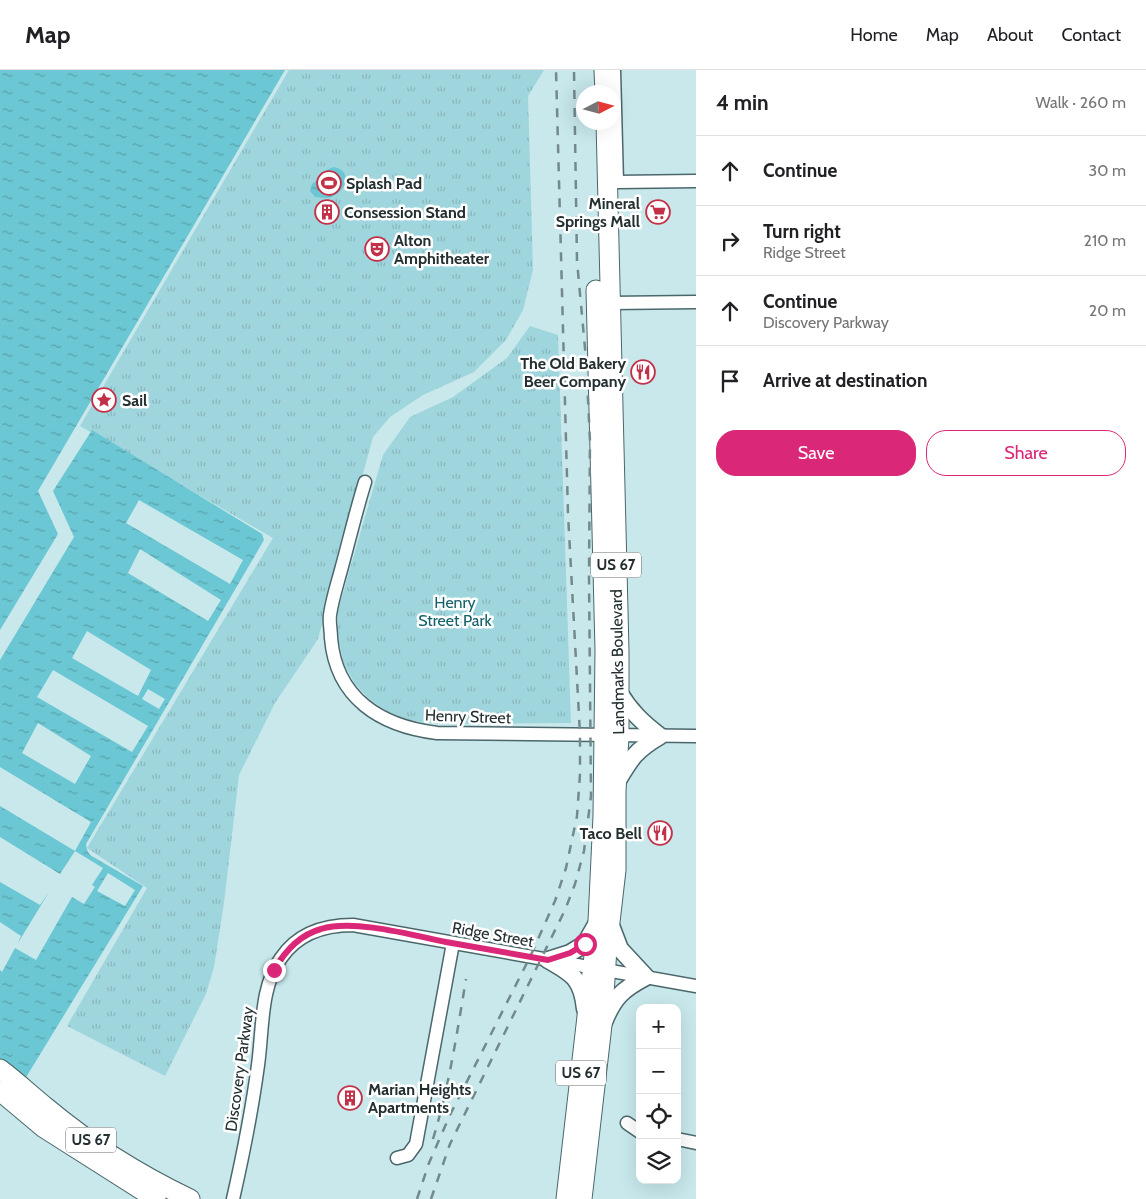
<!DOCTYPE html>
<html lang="en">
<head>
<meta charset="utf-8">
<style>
  :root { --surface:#fff; --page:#f2f2f2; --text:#202124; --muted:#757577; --line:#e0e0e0; --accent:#db2777 }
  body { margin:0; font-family:Cabin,sans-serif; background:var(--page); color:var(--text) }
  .controls { position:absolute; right:15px; bottom:15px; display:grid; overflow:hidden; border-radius:10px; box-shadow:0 5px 20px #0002 }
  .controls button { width:45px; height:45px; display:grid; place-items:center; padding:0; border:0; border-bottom:1px solid var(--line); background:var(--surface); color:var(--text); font:25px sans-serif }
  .compass { position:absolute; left:576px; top:15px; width:45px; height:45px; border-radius:50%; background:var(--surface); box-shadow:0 5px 20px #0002; rotate:84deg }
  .stop { position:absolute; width:15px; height:15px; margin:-11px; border:4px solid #db2777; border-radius:50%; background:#fff }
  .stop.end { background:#db2777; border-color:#fff; box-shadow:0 1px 5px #0008 }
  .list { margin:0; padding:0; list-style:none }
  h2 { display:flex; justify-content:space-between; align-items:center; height:65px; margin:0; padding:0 20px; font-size:21px }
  h2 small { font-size:16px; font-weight:400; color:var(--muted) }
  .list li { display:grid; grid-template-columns:32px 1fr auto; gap:15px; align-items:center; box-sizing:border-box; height:70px; padding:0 20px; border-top:1px solid var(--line) }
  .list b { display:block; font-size:19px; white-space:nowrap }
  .list p { margin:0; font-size:16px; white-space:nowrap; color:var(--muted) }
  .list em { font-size:16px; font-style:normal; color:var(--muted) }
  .actions { display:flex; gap:10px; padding:15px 20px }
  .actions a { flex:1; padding:11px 0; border:1px solid var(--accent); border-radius:20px; text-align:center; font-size:18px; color:var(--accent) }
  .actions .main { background:var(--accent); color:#fff }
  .icon { flex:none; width:28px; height:28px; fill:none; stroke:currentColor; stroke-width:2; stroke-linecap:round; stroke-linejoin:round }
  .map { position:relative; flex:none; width:696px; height:1129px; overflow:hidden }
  header { display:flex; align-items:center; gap:30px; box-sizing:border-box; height:70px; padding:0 25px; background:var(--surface); border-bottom:1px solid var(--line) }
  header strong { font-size:24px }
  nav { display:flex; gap:28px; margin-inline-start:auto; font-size:18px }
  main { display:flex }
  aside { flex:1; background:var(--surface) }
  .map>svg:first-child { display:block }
</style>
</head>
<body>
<header>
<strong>Map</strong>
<nav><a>Home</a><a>Map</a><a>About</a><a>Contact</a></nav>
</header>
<main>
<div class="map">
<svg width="696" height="1129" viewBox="0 0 696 1129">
  <defs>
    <pattern id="park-tufts" width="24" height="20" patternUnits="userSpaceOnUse" patternTransform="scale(1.25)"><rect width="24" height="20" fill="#9fd5dc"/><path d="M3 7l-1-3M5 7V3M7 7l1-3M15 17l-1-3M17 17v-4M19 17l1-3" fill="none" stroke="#89b7bd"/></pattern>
    <pattern id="water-ripples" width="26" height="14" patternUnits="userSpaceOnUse" patternTransform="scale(1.25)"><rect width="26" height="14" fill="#6bc7d3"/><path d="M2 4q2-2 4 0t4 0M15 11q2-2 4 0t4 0" fill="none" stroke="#58a2ac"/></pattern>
  </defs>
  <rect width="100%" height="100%" fill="#c8e8ec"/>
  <path fill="url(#park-tufts)" d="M289 0H544L528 26 533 200 523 240 506 270 474 302 423 325 390 347 373 367 318 569 275 633 239 705 224 833 214 897 206 924 165 1006 67 956 147 818 87 778 273 468 80 356Z
    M530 256 558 265 571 653 461 654 426 653 405 649 388 642 368 628 355 614 344 594 338 567V540L383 385 410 347 453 327 507 288Z"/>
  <path fill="url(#water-ripples)" d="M0 0H285L38 421 58 464 0 560Z
    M333 97C351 99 348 118 335 125 329 129 322 128 315 127L310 121 312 114 323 106 327 100Z
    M92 360 262 464 264 470 86 774 87 780 90 785 143 816 25 1009 0 1030V590L74 467 53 421Z"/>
  <path fill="#c8e8ec" d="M139 430 243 490 230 514 126 453Z
    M140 479 221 530 208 551 128 503Z
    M87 561 151 600 138 626 72 588Z
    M53 600 148 656 132 682 37 627Z
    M148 619 165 629 159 639 142 629Z
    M38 653 91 686 75 714 22 683Z
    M0 697 91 752 75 781 103 798 92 815 95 817 84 834 72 827 36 890 15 878 2 902 0 900V852L21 866 18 873 49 822 40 835 0 812V767L60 804 75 781 0 736Z
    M108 803 135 820 125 836 97 821Z"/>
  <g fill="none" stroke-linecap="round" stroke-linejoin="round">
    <g stroke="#4b676b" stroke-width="15">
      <path id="minor" d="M614 0 617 112 696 111
        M610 233 696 232
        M365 412C356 441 349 471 341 500 337 515 332 530 330 545 329 552 331 560 331 568 336 628 380 656 437 663L696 666
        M627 1053 640 1062
        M677 1069 696 1073
        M397 1088 408 1085 416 1074 453 873
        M233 1129C243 1085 252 1040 258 995 263 960 260 917 281 888 298 863 325 855 353 855L696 916"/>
    </g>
    <g stroke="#4b676b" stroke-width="19">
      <path id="major" d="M617 712C631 688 636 680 660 666 643 653 630 641 619 622
        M548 890C573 904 582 909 585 939
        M548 890 570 883 585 874 597 853
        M604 952C614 927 623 919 646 907L620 879 610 853"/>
    </g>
    <g stroke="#4b676b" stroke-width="21">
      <path id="highway" d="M604 0 605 22
        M0 999C16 1011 31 1025 47 1038 90 1074 140 1105 190 1129
        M0 1021 44 1058 156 1129
        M566 1129 598 851 603 746 605 580 596 220
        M582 1129 602 955 607 878 616 800V721L619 666V581L606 52"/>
    </g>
    <use href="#minor" stroke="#fff" stroke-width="12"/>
    <use href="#major" stroke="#fff" stroke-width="16"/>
    <use href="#highway" stroke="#fff" stroke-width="19"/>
    <path stroke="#73898c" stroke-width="2.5" stroke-dasharray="9 9" stroke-linecap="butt" d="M433 1069C449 1017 457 963 466 909
      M417 1129 429 1093 450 1045 530 887 555 831 566 798 577 746 580 704V664L568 444 556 0
      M431 1129 450 1074 565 840 575 814 584 781 591 726 589 505 590 371 586 289 577 191 574 0"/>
  </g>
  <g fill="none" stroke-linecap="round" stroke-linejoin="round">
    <path stroke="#db2777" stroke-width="6" d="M274 900C285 881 299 865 321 859 354 849 412 865 446 872 480 878 514 884 548 890L570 883 585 874"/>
  </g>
  <defs>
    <g id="stadium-ring" transform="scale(1.25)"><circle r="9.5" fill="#fff" stroke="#c23148" stroke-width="1.5"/><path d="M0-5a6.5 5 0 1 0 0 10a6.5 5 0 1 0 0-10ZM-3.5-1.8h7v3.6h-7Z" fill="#c23148"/></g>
    <g id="building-ring" transform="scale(1.25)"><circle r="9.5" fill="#fff" stroke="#c23148" stroke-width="1.5"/><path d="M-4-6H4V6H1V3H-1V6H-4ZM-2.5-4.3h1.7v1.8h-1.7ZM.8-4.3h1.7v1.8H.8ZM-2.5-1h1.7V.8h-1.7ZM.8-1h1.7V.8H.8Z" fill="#c23148"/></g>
    <g id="supermarket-ring" transform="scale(1.25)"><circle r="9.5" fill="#fff" stroke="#c23148" stroke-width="1.5"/><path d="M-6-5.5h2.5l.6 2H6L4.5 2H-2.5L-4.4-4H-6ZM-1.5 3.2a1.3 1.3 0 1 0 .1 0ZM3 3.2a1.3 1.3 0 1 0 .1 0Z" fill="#c23148"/></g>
    <g id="theatre-ring" transform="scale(1.25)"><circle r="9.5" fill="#fff" stroke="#c23148" stroke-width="1.5"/><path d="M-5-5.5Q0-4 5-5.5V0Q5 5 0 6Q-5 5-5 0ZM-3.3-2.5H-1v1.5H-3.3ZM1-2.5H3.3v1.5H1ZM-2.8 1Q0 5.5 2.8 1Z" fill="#c23148"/></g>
    <g id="restaurant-ring" transform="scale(1.25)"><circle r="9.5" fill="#fff" stroke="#c23148" stroke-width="1.5"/><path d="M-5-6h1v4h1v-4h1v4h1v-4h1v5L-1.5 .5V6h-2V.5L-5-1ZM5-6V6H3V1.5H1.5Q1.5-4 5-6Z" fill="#c23148"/></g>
    <g id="sight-ring" transform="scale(1.25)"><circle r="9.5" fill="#fff" stroke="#c23148" stroke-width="1.5"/><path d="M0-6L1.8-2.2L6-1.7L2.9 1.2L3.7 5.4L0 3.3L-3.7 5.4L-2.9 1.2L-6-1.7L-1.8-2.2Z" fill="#c23148"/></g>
  </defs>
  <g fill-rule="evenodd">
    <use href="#stadium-ring" x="329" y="113"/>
    <use href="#building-ring" x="327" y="142"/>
    <use href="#supermarket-ring" x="658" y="142"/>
    <use href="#theatre-ring" x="377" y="179"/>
    <use href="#restaurant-ring" x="643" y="302"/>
    <use href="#sight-ring" x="104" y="330"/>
    <use href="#restaurant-ring" x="660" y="763"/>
    <use href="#building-ring" x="350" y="1028"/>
  </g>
  <g text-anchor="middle" stroke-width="5" stroke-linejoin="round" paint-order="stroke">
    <g fill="#fff" stroke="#656d6f" stroke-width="1">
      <rect x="591" y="482.5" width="50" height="25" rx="4"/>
      <rect x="556" y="990.5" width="50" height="25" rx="4"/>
      <rect x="66" y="1057.5" width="50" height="25" rx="4"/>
    </g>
    <g font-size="15" font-weight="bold" fill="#232f31">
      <text x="616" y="500">US 67</text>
      <text x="581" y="1008">US 67</text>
      <text x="91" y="1075">US 67</text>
    </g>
    <g font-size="16" font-weight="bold" fill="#232f31" stroke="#fff" text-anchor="start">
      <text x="346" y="119">Splash Pad</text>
      <text x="640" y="139" text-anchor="end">Mineral<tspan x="640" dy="18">Springs Mall</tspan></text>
      <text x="344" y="148">Consession Stand</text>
      <text x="394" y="176">Alton<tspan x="394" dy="18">Amphitheater</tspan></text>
      <text x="626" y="299" text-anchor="end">The Old Bakery<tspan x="626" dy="18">Beer Company</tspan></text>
      <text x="122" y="336">Sail</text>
      <text x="642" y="769" text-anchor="end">Taco Bell</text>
      <text x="368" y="1025">Marian Heights<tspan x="368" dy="18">Apartments</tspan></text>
    </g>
    <g font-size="16" fill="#13616a" stroke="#fff">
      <text x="455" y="538">Henry<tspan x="455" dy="18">Street Park</tspan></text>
    </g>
    <g font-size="16" fill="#232f31" stroke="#fff">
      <text transform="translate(617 592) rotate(-91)" y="6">Landmarks Boulevard</text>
      <text transform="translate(468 646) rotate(2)" y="6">Henry Street</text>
      <text transform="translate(493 864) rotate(10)" y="6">Ridge Street</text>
      <text transform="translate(239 999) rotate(-82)" y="6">Discovery Parkway</text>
    </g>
  </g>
</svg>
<div class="controls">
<button>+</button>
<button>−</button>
<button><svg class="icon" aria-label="locate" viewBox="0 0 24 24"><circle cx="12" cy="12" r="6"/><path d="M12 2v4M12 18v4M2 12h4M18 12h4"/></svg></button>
<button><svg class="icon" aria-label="layers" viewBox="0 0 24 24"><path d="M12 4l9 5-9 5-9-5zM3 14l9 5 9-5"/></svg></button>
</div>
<svg class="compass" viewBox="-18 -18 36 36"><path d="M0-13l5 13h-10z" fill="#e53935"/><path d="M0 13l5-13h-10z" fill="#757577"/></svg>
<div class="stop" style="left:585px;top:874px"></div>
<div class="stop end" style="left:274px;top:900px"></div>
</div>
<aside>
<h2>4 min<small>Walk · 260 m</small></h2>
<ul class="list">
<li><svg class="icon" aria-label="ahead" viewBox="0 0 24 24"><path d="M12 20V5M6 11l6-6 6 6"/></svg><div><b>Continue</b></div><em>30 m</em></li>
<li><svg class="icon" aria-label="right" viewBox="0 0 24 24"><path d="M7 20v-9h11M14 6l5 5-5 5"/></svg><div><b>Turn right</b><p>Ridge Street</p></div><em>210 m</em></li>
<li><svg class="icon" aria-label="ahead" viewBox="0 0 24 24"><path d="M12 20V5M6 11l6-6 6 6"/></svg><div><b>Continue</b><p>Discovery Parkway</p></div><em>20 m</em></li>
<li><svg class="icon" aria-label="arrive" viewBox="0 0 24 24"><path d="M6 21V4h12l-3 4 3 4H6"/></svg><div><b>Arrive at destination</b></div></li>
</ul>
<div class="actions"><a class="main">Save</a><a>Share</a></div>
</aside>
</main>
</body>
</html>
